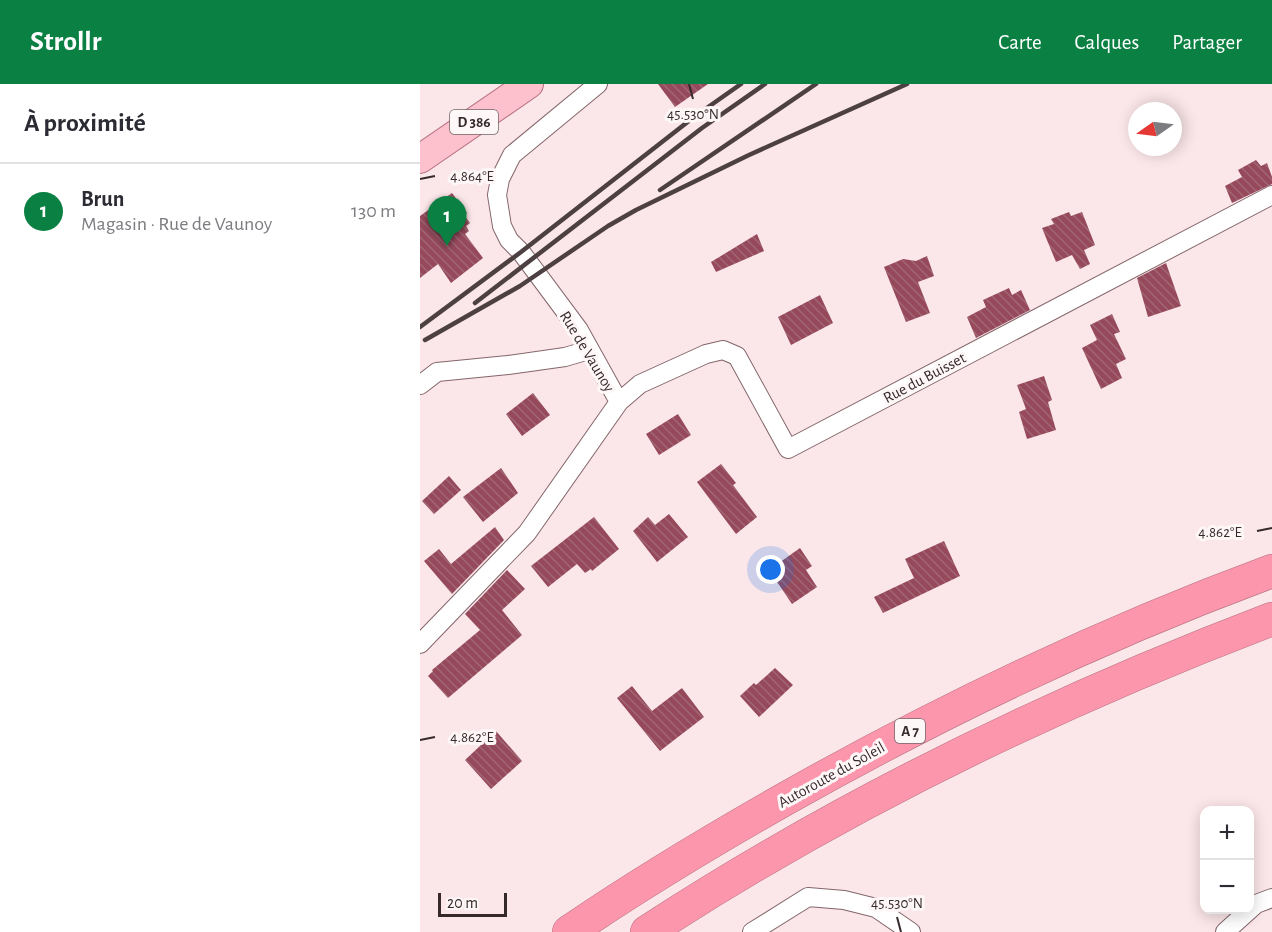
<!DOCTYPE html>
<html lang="fr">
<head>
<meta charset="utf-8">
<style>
  :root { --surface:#fff; --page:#f2f2f3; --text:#2b2b33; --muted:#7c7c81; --line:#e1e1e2; --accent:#0b8043 }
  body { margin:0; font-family:"Alegreya Sans",sans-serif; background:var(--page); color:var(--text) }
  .controls { position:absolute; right:18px; bottom:18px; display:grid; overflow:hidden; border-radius:12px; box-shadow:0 3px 15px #0003 }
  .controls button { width:54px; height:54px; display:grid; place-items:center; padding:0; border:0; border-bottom:2px solid var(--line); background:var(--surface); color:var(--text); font:30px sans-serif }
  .compass { position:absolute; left:708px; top:18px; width:54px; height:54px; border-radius:50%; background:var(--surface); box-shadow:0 3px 15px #0003; rotate:256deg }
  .scale { position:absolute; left:18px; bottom:15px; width:69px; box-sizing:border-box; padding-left:6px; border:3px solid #35292b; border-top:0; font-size:16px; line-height:21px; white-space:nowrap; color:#35292b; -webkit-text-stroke:4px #fef7f8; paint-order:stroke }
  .you { position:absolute; left:351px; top:486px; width:21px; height:21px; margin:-15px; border:4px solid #fff; border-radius:50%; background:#1a73e8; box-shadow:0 0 0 9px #1a73e833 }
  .badge { display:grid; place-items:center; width:39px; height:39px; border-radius:50%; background:var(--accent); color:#fff; font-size:20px; font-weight:700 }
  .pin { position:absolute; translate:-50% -50px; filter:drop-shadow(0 2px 3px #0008) }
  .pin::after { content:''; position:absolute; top:32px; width:21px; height:18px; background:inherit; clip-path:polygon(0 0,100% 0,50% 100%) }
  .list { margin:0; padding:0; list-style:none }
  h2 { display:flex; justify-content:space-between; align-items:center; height:78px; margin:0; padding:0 24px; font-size:26px }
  h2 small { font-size:20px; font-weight:400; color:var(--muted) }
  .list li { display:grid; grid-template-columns:39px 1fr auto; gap:18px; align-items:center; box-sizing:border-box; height:96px; padding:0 24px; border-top:2px solid var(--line) }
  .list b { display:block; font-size:22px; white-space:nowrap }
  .list p { margin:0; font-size:20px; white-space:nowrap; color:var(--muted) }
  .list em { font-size:20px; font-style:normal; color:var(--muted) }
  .map { position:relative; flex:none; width:852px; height:848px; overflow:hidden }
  header { display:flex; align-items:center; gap:36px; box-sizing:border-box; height:84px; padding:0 30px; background:var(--accent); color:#fff }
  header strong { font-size:28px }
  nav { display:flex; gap:33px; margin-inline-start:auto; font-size:21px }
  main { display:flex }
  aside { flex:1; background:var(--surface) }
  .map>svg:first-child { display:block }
</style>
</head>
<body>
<header>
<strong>Strollr</strong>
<nav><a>Carte</a><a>Calques</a><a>Partager</a></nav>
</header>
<main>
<aside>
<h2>À proximité<small></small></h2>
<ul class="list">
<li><span class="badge">1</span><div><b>Brun</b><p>Magasin · Rue de Vaunoy</p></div><em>130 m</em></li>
</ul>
</aside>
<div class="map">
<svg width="852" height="848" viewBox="0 0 852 848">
  <defs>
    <pattern id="building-back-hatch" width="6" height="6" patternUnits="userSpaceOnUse" patternTransform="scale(1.5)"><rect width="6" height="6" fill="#95495b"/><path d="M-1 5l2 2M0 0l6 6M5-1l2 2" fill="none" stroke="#a06674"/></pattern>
  </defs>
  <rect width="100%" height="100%" fill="#fbe6e9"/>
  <path fill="url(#building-back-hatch)" d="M238 0H288L255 23Z
    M836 76 841 82 847 79 852 93V100L812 119 805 102 822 93 818 86Z
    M32 109 47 129 44 131 50 139 46 142 49 147 45 150 63 174 31 199 18 180 0 194V132Z
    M649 128 651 132 662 128 675 161 664 166 670 180 660 185 652 171 636 178 622 144 634 140 631 135Z
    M337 150 344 167 296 188 291 178Z
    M507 172 514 192 498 198 510 229 486 238 464 183 483 175 496 177Z
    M746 179 761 222 728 233 717 194Z
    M589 204 592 211 601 206 610 226 556 254 547 233 566 223 563 216Z
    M400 211 413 239 371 261 358 233Z
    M692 230 700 248 694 250 706 275 696 280 702 294 681 305 662 264 677 256 670 241Z
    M624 292 632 316 628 318 636 346 607 355 599 328 606 325 597 301Z
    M113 309 130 331 102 352 86 330Z
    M258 330 271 351 239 371 226 350Z
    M301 380 316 399 313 401 337 433 316 450 277 398Z
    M81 384 98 409 63 438 43 413Z
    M29 392 41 406 14 430 2 417Z
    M249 430 268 453 237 478 213 447 228 433 235 441Z
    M174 433 199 465 172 487 171 485 165 489 157 480 128 503 111 482Z
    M75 443 84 456 32 510 4 477 19 465 31 480Z
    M524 457 540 492 463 529 454 513 494 494 485 475Z
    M380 464 392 482 386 486 397 503 372 520 349 486Z
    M87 486 105 505 82 526 102 551 28 614 8 592 13 587 12 586 60 546 45 530Z
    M355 584 373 601 339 633 320 612 334 599 336 601Z
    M212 602 232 627 262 604 284 633 240 667 197 614Z
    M76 647 102 677 71 705 45 676Z"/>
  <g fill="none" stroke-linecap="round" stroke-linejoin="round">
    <g stroke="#83666b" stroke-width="20">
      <path id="minor" d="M178 0 92 71 80 95 77 111 82 142 89 156 101 168 159 246 199 318
        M0 301 17 288 88 281 145 273 169 266
        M0 560 107 449 199 318 220 300 286 270 303 266 317 272 368 365 852 111
        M332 848 388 813 424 816 456 824 491 848
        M805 848 836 820 852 814"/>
    </g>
    <g stroke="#b6707f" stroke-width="30">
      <path id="primary" d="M0 75 109 0"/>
    </g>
    <g stroke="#b6707f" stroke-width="34">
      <path id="motorway" d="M149 848C219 800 291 757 365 715 521 627 684 549 852 487
        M227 848C423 720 634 618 852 535"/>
    </g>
    <use href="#minor" stroke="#fff" stroke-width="18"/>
    <use href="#primary" stroke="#fdc0cd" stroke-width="28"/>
    <use href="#motorway" stroke="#fb96ac" stroke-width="33"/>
    <path stroke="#4d4042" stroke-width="4.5" d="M240 106 396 0
      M55 219 282 44 345 0
      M0 243 101 168 274 33 321 0
      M5 256 100 202 188 142 216 126 329 71 487 0"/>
  </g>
  <path fill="none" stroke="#35292b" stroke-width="2" d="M269 0 273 15M0 95 15 92M837 447 852 444M0 656 15 653M477 833 481 848"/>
  <g text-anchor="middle" stroke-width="6" stroke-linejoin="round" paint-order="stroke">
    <g fill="#fef7f8" stroke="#716768" stroke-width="1.5">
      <rect x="30" y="26" width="48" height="24" rx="4.5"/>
      <rect x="475" y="635" width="30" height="24" rx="4.5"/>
    </g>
    <g font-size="15" font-weight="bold" fill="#35292b">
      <text x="54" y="43">D 386</text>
      <text x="490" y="652">A 7</text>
    </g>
    <g font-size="16" fill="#35292b" stroke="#fef7f8">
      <text transform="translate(168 267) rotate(59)" y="6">Rue de Vaunoy</text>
      <text transform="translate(504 293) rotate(-28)" y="6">Rue du Buisset</text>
      <text transform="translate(411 690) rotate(-29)" y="6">Autoroute du Soleil</text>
    </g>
  </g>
  <g font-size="15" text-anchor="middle" fill="#35292b" stroke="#fef7f8" stroke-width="6" stroke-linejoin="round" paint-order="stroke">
    <text x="273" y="35">45.530°N</text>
    <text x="52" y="97">4.864°E</text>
    <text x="800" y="453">4.862°E</text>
    <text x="52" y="658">4.862°E</text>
    <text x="477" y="824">45.530°N</text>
  </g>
</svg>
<div class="controls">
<button>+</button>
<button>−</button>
</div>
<svg class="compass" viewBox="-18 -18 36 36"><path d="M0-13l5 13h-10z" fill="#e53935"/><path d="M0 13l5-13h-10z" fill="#7c7c81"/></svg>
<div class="scale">20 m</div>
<div class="you"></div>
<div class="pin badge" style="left:27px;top:162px">1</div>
</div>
</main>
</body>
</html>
